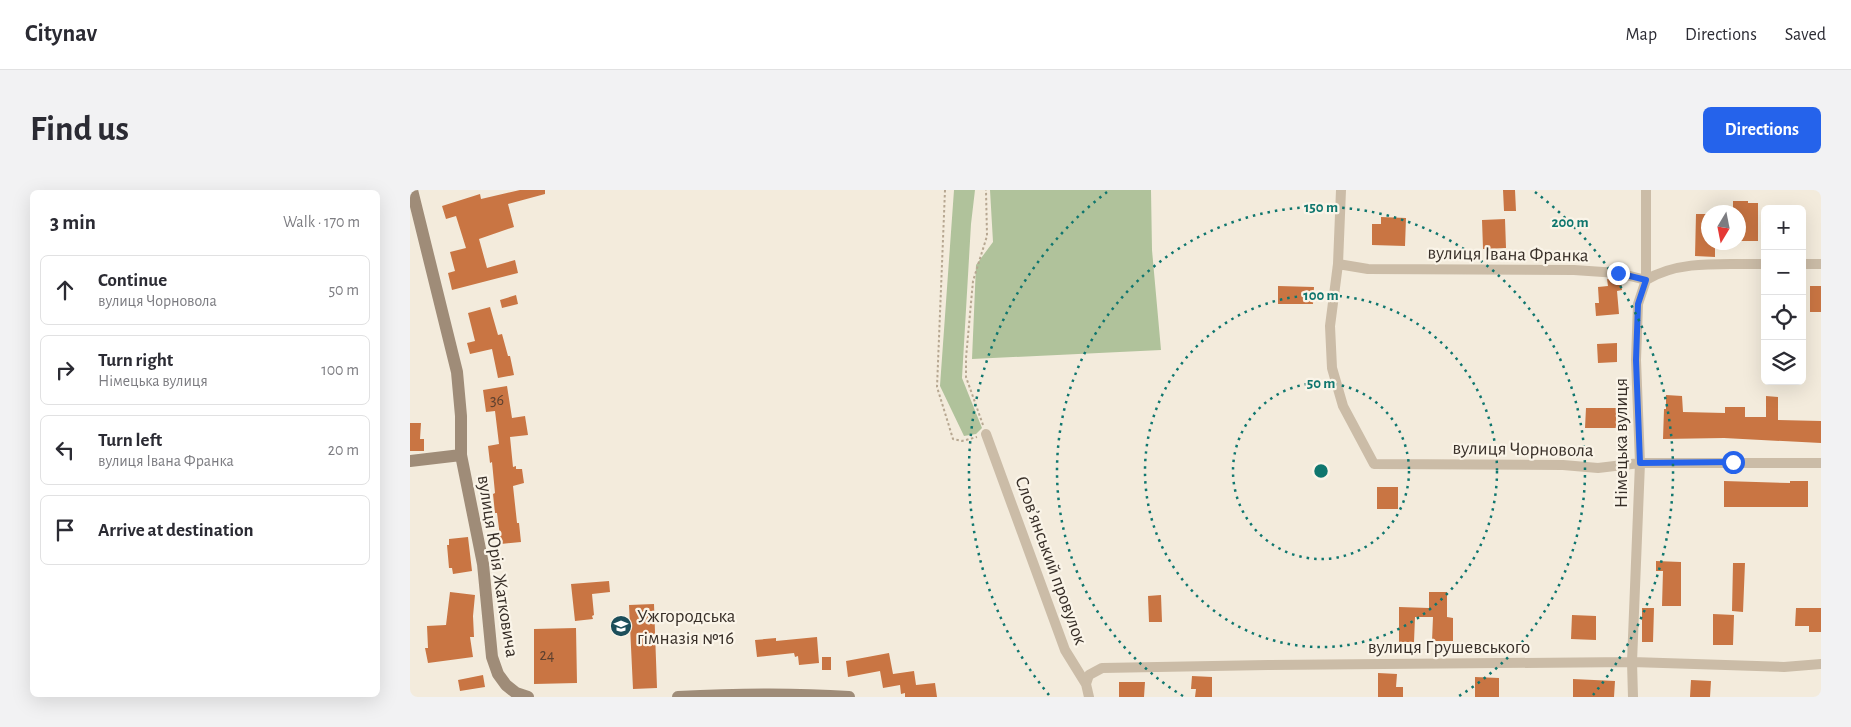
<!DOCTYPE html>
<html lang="en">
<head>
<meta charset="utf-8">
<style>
  :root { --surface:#fff; --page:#f2f2f3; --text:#2b2b33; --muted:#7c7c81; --line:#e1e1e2; --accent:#2563eb }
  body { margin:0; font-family:"Alegreya Sans",sans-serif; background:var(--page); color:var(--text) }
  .controls { position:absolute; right:15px; top:15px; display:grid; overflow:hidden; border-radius:8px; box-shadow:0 5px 20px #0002 }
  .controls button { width:45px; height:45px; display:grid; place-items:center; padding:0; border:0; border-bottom:1px solid var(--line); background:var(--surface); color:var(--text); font:25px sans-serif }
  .compass { position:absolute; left:1291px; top:15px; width:45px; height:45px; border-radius:50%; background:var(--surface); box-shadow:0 5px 20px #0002; rotate:190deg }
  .stop { position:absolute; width:15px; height:15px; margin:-11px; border:4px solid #2563eb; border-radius:50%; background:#fff }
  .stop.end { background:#2563eb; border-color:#fff; box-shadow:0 1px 5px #0008 }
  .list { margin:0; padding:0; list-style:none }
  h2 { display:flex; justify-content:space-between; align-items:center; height:65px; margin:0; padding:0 20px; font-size:21px }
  h2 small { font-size:16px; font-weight:400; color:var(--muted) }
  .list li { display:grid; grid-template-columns:32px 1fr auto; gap:15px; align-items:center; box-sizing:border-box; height:70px; margin:0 10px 10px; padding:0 10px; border:1px solid var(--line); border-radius:8px }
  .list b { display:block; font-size:19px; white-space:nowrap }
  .list p { margin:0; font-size:16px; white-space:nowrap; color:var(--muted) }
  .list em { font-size:16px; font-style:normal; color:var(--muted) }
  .icon { flex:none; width:28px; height:28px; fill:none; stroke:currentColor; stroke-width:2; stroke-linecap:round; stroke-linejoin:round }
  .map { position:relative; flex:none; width:1411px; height:507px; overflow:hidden; border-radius:8px }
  header { display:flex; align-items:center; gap:30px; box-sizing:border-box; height:70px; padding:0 25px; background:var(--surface); border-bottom:1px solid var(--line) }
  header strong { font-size:24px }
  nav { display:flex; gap:28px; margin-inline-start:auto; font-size:18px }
  .intro { display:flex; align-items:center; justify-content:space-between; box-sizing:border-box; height:120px; padding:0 30px }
  h1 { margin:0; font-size:35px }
  .button { padding:12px 22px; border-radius:8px; background:var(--accent); color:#fff; font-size:18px; font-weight:700 }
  main { display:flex; gap:30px; padding:0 30px }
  aside { flex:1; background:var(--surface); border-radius:8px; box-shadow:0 5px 20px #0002 }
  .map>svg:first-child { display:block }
</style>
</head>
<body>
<header>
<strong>Citynav</strong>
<nav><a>Map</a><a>Directions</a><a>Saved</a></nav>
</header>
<div class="intro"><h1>Find us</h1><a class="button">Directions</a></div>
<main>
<aside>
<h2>3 min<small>Walk · 170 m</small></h2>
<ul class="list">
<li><svg class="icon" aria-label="ahead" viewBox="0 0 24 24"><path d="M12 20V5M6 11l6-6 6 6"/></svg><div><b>Continue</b><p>вулиця Чорновола</p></div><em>50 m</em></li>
<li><svg class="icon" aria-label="right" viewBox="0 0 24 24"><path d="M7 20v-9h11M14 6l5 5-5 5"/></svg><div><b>Turn right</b><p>Німецька вулиця</p></div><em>100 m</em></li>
<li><svg class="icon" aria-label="left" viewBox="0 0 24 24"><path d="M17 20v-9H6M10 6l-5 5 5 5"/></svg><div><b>Turn left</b><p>вулиця Івана Франка</p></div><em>20 m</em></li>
<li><svg class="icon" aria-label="arrive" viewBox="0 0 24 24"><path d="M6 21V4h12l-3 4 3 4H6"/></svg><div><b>Arrive at destination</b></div></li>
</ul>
</aside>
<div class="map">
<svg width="1411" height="507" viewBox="0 0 1411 507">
  <rect width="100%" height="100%" fill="#f3ebdc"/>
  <path fill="#b0c29b" d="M544 0H565L561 34 552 188 572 238 566 244 554 246 530 196Z
    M580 0H741L742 60 751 160 562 169 566 75 583 52Z"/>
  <path fill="#c97543" d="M110 0H135V4L98 14 104 37 69 49 77 78 105 70 108 83 42 100 38 83 45 81 40 62 56 58 46 26 36 29 32 16 70 4 71 9Z
    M1093 0H1105L1106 21H1094Z
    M1323 11H1338V13H1348V51H1328V22H1323Z
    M1286 24H1298V52H1305V67L1285 66Z
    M971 27 996 28 995 56 962 55V34H971Z
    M1095 29 1096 58 1073 59 1072 30Z
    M1197 89 1211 91 1212 100 1207 101 1209 124 1186 126 1185 113H1189L1188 97 1198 96Z
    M868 96 904 97 903 114H868Z
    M1400 96H1411V122H1400Z
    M106 105 108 114 92 118 90 110Z
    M80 117 88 145 92 144 98 166H100L104 185 88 188 82 159 60 164 57 153 65 151 58 123Z
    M1207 153V172L1188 173 1187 154Z
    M97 196 102 228 115 226 118 245 100 247 103 277 106 276V279H112L114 293 103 296 107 333H109L111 352 91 354 87 323H85L83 304 85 303 82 272 80 273 78 256 89 254 85 221 76 222 73 200Z
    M1256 205 1272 206 1273 222 1315 223V217H1335V227H1356V206L1368 207V230L1411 231V253L1314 248 1253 249 1254 219H1256Z
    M1176 218H1206V238H1175Z
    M0 233H11L10 249H14V261H0Z
    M1314 291 1380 293V291H1398V317H1314Z
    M967 297H988V319H967Z
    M58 347 62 381 43 384 42 378H39L37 355H39V349Z
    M1246 371 1271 372V416H1252L1253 381H1246Z
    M1323 373H1335L1333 422 1322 421Z
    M199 391 200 402 182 404 184 425 182 426 183 429 165 431 161 394Z
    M40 402 65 405 63 426 64 447H60L63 467 18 473 15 458H18L17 436 36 435Z
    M1019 402H1037V427L1043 428V451H1022L1023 427H1005L1004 452H989V417L1019 418Z
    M751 405 752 432H739L738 406Z
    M244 414 247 498 223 499 219 415Z
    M1232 418H1244L1243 452H1232Z
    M1386 418H1411V442H1399V436H1385Z
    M1303 424 1324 425 1323 455H1303Z
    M1162 425 1186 426V450L1161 449Z
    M166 438 167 493 124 494V439Z
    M407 447 409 473 389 475 388 466 385 467 384 463 347 467 345 450 366 448V451Z
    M479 463 483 484 504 481 506 495 525 493 527 507H495V503L491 504 490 495 473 498 470 481 438 487 436 471Z
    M412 467H421V480H412Z
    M968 483 987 484 986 497H993V507H968Z
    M73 485 75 497 50 501 48 490Z
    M782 486 802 487V507H785L786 499H781Z
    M1065 487 1089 488V507H1065Z
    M1163 489 1205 491 1204 507H1163Z
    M1281 490 1301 491 1300 507H1280Z
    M709 492H735L734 507H709Z"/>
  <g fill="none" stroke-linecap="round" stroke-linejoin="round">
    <path stroke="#b7a791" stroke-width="2" stroke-dasharray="2.5 2.5" stroke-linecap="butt" d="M535 0 527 197 543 249 552 251 567 247
      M573 235 556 187V168L563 91 577 46 576 0"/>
    <path stroke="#cbbca7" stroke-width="10" d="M931 0 928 74 920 136 922 178 933 216 964 274 1153 275 1188 278 1230 273H1411
      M928 74 958 79 1164 80 1208 83 1236 90C1270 69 1316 75 1355 74
      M1392 74H1411
      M576 244 655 460 676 494 679 507
      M676 494 679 485 692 478 858 475 1222 472 1374 477 1411 474
      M1223 507 1222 472 1230 273 1226 170 1228 114 1236 90V0"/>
    <path stroke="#9f8c78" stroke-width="12" d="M2 0 47 182 51 226V265L73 374 82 467 88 484 96 495 106 503 118 507
      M0 271 51 265
      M268 507C325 504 381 503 439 507"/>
  </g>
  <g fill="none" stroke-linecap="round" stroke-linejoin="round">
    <path stroke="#2563eb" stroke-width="6" d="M1208 83 1236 90 1228 114 1226 170 1230 273 1323 272"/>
  </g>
  <g fill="none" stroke="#0f766e" stroke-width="2.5" stroke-dasharray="2.5 5">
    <circle cx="911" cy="281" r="88"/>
    <circle cx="911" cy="281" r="176"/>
    <path d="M773 506A264 264 0 1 1 1049 506"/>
    <path d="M639 505A352 352 0 0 1 697 2M1125 2A352 352 0 0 1 1183 505"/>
  </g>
  <defs>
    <g id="school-disc" transform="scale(1.125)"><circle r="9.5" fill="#1c4e5a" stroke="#faf4e8"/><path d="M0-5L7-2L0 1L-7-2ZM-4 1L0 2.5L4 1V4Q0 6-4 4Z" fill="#fff"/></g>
  </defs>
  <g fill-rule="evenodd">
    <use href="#school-disc" x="211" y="436"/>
  </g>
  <g text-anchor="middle" stroke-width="4.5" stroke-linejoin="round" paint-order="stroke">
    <g font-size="16" fill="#5c402f">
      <text x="87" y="215">36</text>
      <text x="137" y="470">24</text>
    </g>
    <g font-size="19" fill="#382f28" stroke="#faf4e8">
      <text transform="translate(1098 63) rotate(1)" y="7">вулиця Івана Франка</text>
      <text transform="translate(1210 253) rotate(-90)" y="7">Німецька вулиця</text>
      <text transform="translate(1113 258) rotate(1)" y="7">вулиця Чорновола</text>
      <text transform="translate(642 370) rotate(70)" y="7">Словʼянський провулок</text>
      <text transform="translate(89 376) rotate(81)" y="7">вулиця Юрія Жатковича</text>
      <text x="1039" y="463">вулиця Грушевського</text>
    </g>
    <g font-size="19" fill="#382f28" stroke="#faf4e8" text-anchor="start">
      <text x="227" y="432">Ужгородська<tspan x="227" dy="22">гімназія №16</tspan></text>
    </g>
  </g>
  <circle cx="911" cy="281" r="8" fill="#0f766e" stroke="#faf4e8" stroke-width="2.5"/>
  <g font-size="15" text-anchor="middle" font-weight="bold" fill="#0f766e" stroke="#faf4e8" stroke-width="4.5" stroke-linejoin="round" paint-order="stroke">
    <text x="911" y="22">150 m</text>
    <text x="1160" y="37">200 m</text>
    <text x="911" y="110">100 m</text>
    <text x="911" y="198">50 m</text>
  </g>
</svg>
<div class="controls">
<button>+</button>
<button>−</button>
<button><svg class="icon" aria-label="locate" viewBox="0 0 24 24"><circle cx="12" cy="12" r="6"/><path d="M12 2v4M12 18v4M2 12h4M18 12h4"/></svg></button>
<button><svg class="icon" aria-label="layers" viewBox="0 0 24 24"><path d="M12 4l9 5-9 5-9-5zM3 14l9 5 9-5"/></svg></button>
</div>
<svg class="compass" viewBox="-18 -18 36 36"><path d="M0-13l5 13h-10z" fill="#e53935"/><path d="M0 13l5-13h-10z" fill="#7c7c81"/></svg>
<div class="stop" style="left:1323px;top:272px"></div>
<div class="stop end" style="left:1208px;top:83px"></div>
</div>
</main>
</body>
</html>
